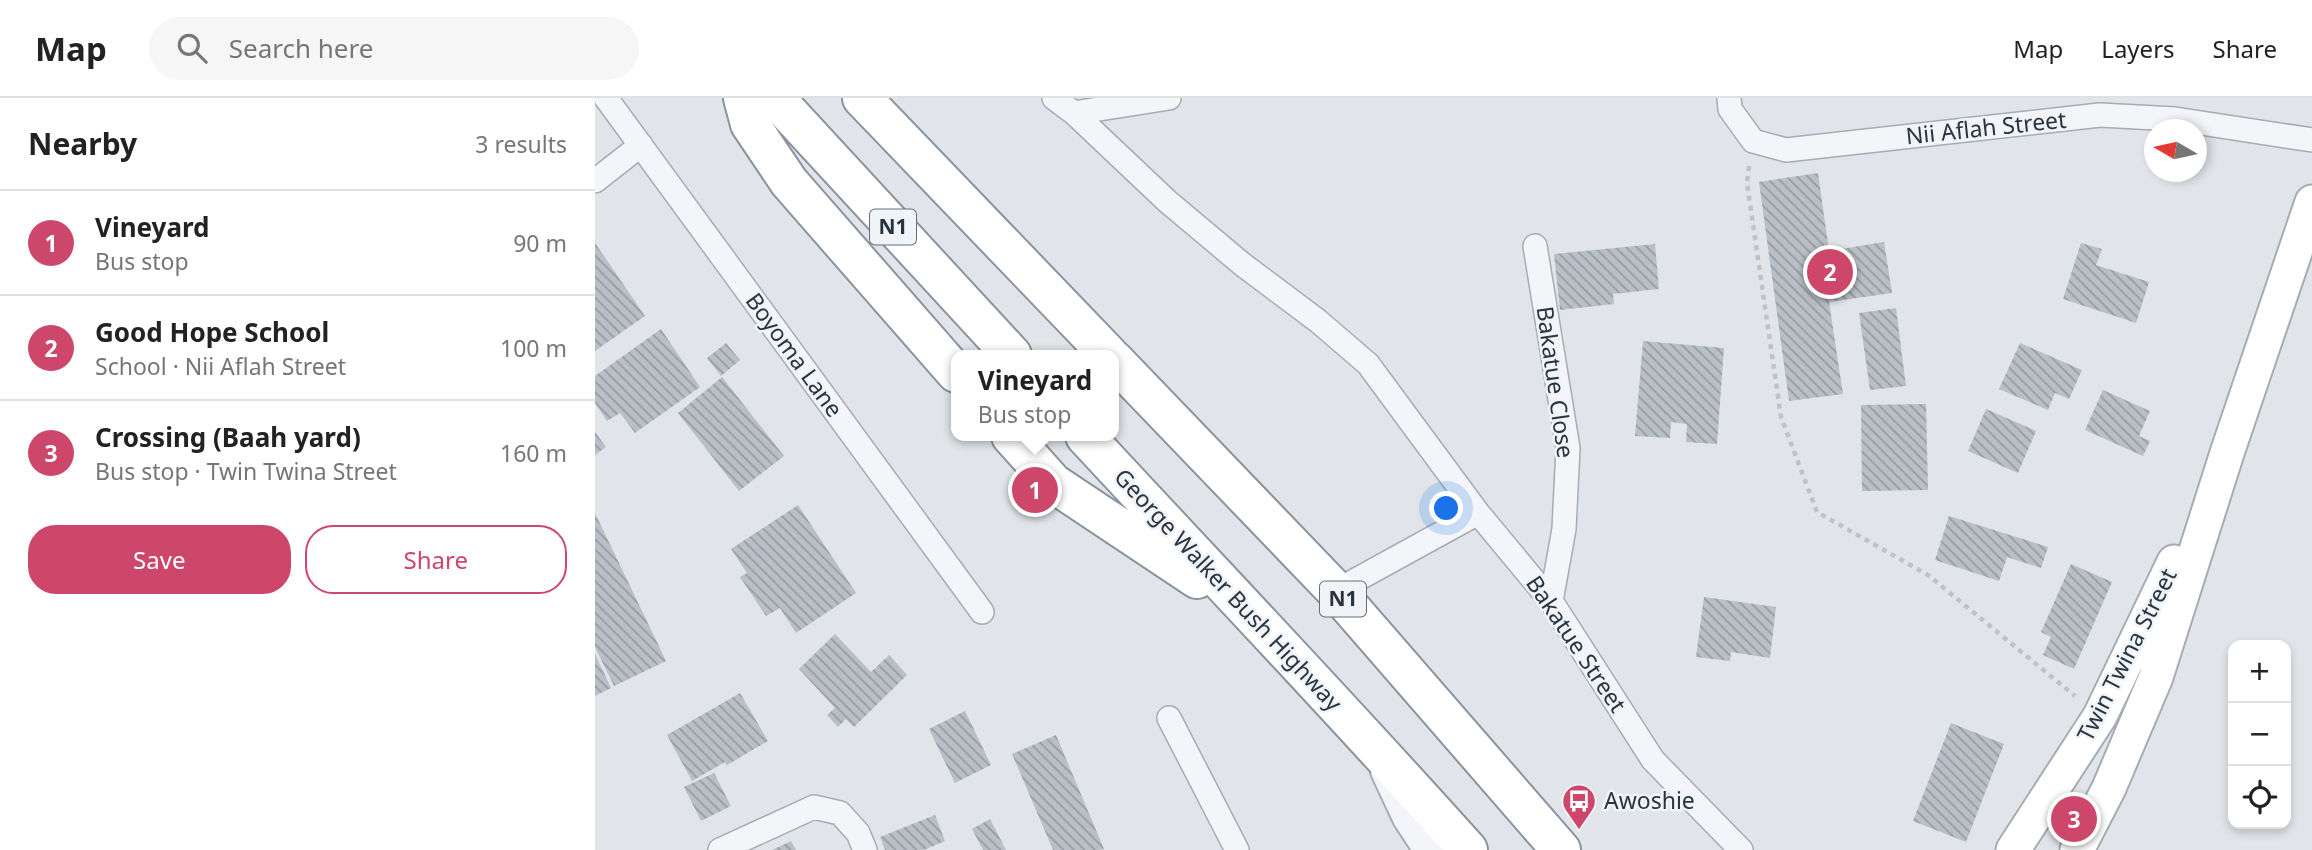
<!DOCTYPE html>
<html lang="en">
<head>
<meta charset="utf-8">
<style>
  :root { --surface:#fff; --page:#f6f6f6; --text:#222; --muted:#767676; --line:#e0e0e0; --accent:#cd476a }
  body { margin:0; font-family:"Noto Sans",sans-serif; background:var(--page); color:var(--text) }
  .controls { position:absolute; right:21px; bottom:21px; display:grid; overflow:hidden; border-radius:14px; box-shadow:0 4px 10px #0003 }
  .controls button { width:63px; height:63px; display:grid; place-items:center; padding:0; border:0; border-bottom:2px solid var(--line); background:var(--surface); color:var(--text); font:35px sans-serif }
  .compass { position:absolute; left:1549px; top:21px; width:63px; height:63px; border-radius:50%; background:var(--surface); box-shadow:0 4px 10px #0003; rotate:279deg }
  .you { position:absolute; left:852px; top:411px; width:24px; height:24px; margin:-18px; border:5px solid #fff; border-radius:50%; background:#1a73e8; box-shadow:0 0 0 10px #1a73e833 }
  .badge { display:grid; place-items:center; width:46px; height:46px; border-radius:50%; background:var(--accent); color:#fff; font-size:23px; font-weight:700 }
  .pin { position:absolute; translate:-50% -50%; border:4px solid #fff; box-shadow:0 2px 7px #0006 }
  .popup { position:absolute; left:356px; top:252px; width:168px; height:91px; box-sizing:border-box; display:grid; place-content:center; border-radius:14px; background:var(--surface); filter:drop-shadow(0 2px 5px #0005); font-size:23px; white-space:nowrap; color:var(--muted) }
  .popup b { font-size:26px; color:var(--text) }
  .popup::after { content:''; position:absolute; left:50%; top:100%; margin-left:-14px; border:14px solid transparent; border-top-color:var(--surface) }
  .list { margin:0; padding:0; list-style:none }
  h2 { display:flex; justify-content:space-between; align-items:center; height:91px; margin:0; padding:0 28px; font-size:30px }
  h2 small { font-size:23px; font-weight:400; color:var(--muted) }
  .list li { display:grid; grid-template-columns:46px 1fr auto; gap:21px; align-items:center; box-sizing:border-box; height:105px; padding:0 28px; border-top:2px solid var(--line) }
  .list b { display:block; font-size:26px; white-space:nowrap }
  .list p { margin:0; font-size:23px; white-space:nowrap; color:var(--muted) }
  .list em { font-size:23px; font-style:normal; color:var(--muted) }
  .actions { display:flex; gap:14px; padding:21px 28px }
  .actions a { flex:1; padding:16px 0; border:2px solid var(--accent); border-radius:28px; text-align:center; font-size:24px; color:var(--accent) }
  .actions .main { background:var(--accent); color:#fff }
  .icon { flex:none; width:38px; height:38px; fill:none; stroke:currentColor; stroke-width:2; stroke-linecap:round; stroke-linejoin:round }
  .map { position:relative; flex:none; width:1717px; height:752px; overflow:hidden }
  header { display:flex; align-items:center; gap:42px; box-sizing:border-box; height:98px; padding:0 35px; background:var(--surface); border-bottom:2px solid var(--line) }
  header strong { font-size:33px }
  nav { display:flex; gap:38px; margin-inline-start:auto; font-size:24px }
  .search { width:490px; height:63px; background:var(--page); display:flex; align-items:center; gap:18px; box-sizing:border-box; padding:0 24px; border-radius:38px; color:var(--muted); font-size:26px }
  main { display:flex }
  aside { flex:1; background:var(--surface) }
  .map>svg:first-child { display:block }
</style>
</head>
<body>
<header>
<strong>Map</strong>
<div class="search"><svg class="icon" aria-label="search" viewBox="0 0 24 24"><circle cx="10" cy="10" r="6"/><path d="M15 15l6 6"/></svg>Search here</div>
<nav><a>Map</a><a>Layers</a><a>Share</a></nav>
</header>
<main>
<aside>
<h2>Nearby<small>3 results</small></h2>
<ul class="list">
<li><span class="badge">1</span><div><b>Vineyard</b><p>Bus stop</p></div><em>90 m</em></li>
<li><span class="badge">2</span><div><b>Good Hope School</b><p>School · Nii Aflah Street</p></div><em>100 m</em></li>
<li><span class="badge">3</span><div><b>Crossing (Baah yard)</b><p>Bus stop · Twin Twina Street</p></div><em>160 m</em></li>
</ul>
<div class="actions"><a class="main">Save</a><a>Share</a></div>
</aside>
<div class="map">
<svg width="1717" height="752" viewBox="0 0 1717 752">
  <defs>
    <pattern id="building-back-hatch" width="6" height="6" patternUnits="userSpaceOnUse" patternTransform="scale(1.75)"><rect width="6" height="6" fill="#b8bfc6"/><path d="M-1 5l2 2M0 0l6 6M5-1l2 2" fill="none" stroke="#969ca2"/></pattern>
  </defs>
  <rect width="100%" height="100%" fill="#e1e5e9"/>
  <path fill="url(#building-back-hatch)" d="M1223 75 1234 153 1289 144 1297 195 1234 204 1248 296 1194 303 1164 84Z
    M0 145 50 218 0 253Z
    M1486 145 1507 151 1501 167 1554 184 1541 225 1468 201Z
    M1060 146 1064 191 1018 196 1019 206 965 212 959 156Z
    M1301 210 1311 288 1275 292 1264 215Z
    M66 231 105 289 40 335 25 315 12 323 0 305V278Z
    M1048 243 1129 250 1122 346 1091 344 1092 326 1076 324 1075 340 1040 338Z
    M131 245 145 262 126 278 112 260Z
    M1425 245 1487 272 1474 301 1460 295 1453 312 1404 291Z
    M127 279 189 358 144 393 83 315Z
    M1508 292 1555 313 1544 338 1555 343 1548 358 1490 332Z
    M1331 306 1333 392 1267 393 1266 307Z
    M1391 311 1441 333 1423 375 1373 353Z
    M0 334 11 349 0 357Z
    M203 407 261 495 201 535 185 510 171 518 145 479 152 475 136 451Z
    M0 415 71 563 19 588 0 549Z
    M1354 418 1453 449 1446 470 1412 459 1404 483 1340 462Z
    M1476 466 1517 484 1479 571 1448 557 1456 539 1446 534Z
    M1109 499 1181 509 1175 560 1136 554 1135 563 1101 559Z
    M240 536 276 574 294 557 312 577 259 629 251 621 243 629 232 617 240 610 204 571Z
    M0 556 16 590 0 598Z
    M145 595 173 643 132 667 130 664 97 683 72 637Z
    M370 613 396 667 360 685 334 631Z
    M1356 625 1409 646 1371 744 1318 723Z
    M461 637 509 751 505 752H458L417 656Z
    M119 675 136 708 106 723 89 689Z
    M340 717 350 743 329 752H290L285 739Z
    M395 721 411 752H388L377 731Z
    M196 743 201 752H177Z"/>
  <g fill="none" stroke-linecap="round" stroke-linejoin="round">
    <g stroke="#a6acb3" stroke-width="26">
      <path id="minor" d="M11 0 387 514
        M459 0 479 15 572 103 647 166 723 223 773 266 883 415 956 503 1058 662 1146 752
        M1134 0 1135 11 1158 43 1191 52 1505 17 1580 21 1717 42
        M479 15 574 0
        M0 83 46 47
        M940 148 973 350 969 431 956 503
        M741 493 883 415
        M574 620 642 752
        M125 752 219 709 245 715 263 735 270 752"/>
    </g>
    <g stroke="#a6acb3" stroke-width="32">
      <path id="tertiary" d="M790 673 812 720 833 752"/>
    </g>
    <g stroke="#a6acb3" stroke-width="37">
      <path id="secondary" d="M1418 752 1505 618 1579 464
        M1482 752 1514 690 1561 579 1632 355 1717 104"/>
    </g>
    <g stroke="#8894a0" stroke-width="42">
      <path id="trunk" d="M148 0 155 26 194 84 361 275
        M180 0 417 257
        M267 0 514 257
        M519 262 741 493 966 752
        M416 338 458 385 602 481
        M490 338C618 476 748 612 873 752"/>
    </g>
    <path stroke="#bfc3c8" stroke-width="4.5" stroke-dasharray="5 5" stroke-linecap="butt" d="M1154 68 1152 85 1186 319 1222 414 1333 477 1480 598"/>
    <use href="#minor" stroke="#f4f5f8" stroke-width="23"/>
    <use href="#tertiary" stroke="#f4f5f8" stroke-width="28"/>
    <use href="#secondary" stroke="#fff" stroke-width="33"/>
    <use href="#trunk" stroke="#fff" stroke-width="38"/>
  </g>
  <defs>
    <g id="bus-pin" transform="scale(1.75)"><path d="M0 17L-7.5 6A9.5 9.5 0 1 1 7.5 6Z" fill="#cd476a" stroke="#f0f4f7"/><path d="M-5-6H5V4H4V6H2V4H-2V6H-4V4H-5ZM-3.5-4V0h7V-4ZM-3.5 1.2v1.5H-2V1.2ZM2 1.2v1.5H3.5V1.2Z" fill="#fff"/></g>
  </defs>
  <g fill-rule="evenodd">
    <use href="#bus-pin" x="984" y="703"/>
  </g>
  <g text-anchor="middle" stroke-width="5" stroke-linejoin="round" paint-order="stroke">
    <g fill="#f0f4f7" stroke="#656e78" stroke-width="2">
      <rect x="275" y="111.5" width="46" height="35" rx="5"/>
      <rect x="725" y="483.5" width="46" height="35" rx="5"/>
    </g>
    <g font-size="21" font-weight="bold" fill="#293441">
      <text x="298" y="136">N1</text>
      <text x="748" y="508">N1</text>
    </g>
    <g font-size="23" fill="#293441" stroke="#f0f4f7">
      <text transform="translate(1391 30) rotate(-6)" y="8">Nii Aflah Street</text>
      <text transform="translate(199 257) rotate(54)" y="8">Boyoma Lane</text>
      <text transform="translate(960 284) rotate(82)" y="8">Bakatue Close</text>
      <text transform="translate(633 492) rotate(47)" y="8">George Walker Bush Highway</text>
      <text transform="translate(981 546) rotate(56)" y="8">Bakatue Street</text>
      <text transform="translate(1532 557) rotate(-63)" y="8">Twin Twina Street</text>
    </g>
    <g font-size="23" fill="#293441" stroke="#f0f4f7" text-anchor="start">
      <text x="1009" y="711">Awoshie</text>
    </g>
  </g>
</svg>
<div class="controls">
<button>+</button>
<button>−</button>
<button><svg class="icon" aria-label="locate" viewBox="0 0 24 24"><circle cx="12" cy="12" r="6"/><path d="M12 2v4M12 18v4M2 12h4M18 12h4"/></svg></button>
</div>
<svg class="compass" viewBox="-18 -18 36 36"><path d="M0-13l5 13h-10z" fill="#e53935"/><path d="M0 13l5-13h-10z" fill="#767676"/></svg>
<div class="you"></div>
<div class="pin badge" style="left:440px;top:392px">1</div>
<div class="popup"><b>Vineyard</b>Bus stop</div>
<div class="pin badge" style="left:1235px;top:174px">2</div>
<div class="pin badge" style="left:1479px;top:721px">3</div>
</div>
</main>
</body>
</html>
